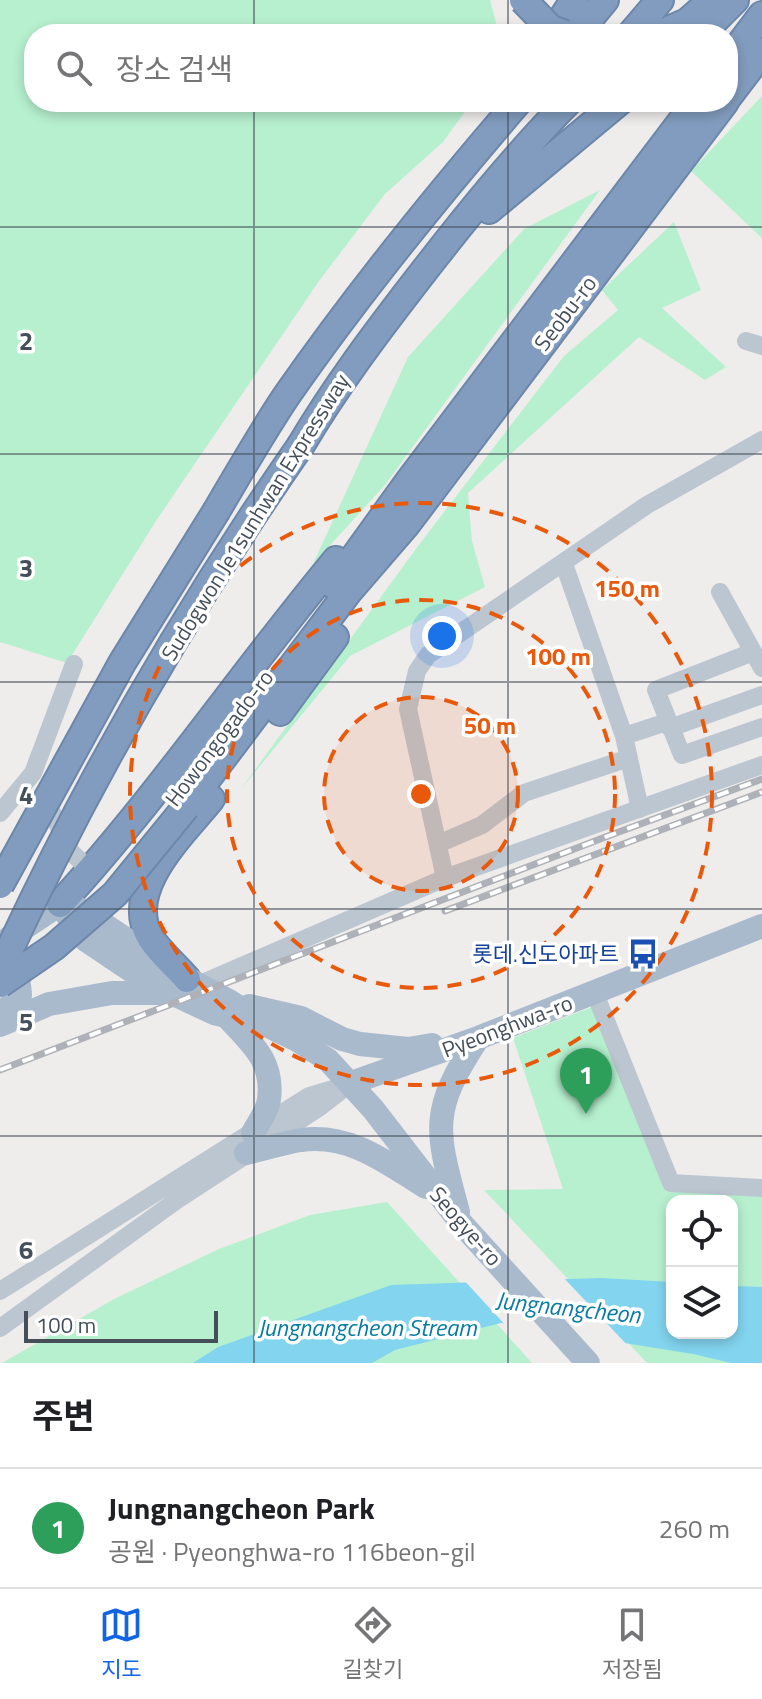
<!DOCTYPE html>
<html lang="ko">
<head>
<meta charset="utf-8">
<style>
  :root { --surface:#fff; --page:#f2f2f2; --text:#202124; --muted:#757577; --line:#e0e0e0; --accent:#1165e4 }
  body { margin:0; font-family:"Titillium Web","Noto Sans KR",sans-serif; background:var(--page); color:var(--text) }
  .controls { position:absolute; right:24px; bottom:24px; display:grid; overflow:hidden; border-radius:16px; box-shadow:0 4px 12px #0003 }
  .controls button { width:72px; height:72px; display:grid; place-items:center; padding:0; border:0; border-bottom:2px solid var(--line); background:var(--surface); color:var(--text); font:40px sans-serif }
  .scale { position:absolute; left:24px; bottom:20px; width:194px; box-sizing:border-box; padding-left:8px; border:4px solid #444f5a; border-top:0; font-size:22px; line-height:28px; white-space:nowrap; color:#444f5a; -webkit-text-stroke:6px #fff; paint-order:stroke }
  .you { position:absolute; left:442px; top:636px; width:28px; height:28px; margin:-20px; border:6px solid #fff; border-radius:50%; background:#1a73e8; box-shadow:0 0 0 12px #1a73e833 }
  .badge { display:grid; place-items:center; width:52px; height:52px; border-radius:50%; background:var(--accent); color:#fff; font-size:26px; font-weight:700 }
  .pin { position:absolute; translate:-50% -66px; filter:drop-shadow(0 2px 4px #0008) }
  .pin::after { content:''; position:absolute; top:42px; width:28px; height:24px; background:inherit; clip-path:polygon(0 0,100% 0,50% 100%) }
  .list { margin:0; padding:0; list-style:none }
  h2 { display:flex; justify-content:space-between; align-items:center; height:104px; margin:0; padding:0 32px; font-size:34px }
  h2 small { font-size:26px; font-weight:400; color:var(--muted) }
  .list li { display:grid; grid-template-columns:52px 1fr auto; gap:24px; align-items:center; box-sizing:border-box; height:120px; padding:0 32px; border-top:2px solid var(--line) }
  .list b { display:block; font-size:30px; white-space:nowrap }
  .list p { margin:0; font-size:26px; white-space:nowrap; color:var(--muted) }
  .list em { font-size:26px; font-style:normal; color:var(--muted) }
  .icon { flex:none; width:44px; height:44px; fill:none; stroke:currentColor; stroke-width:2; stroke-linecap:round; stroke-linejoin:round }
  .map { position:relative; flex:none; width:762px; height:1363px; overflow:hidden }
  .search { position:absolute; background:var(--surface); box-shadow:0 4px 12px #0003; left:24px; right:24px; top:24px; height:88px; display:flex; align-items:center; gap:20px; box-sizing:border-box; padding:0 28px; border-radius:32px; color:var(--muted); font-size:30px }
  .sheet { height:224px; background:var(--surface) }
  nav { display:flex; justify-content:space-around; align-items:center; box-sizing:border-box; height:112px; border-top:2px solid var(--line); background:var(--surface); font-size:22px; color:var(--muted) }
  nav a { display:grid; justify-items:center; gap:4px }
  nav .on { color:var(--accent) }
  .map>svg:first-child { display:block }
</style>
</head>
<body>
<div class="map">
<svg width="762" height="1363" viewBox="0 0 762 1363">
  <rect width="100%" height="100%" fill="#efecec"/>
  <path fill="#b7f0cf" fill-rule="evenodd" d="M0 0H490L499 34H34V102H472L443 142 385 194 319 281 156 521 67 663 0 642Z
    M762 96V238L691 171Z
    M600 190 385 485 313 564 408 357 524 229Z
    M674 222 701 290 662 308 726 367 705 380 639 337 468 493 472 541 485 587 350 656 241 789 418 546 564 356 618 310 602 290Z
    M592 1007 664 1189 762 1193V1363H647L484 1190 563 1189 513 1038ZM672 1201H732V1333H672Z
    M387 1202 532 1363H2L116 1298 219 1249 310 1215Z"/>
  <path fill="#82d4ef" d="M601 1278 672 1282V1333H732V1286L762 1287V1363H731L693 1354 501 1323 395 1350 372 1363H193L218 1347 391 1285Z"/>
  <path fill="#efecec" d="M562 1276 630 1348 508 1328 462 1278Z"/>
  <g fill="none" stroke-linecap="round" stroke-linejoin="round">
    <g stroke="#6c87aa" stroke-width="30">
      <path id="highway" d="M552 34 574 0
        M577 34 605 0
        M631 34 660 0
        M659 34 687 22 712 0
        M701 34 735 0
        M728 60 762 15
        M728 97 762 52
        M489 210 619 102
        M301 445C336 386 376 333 417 280 465 218 514 157 568 102
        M217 510C240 471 262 432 287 395 358 293 437 196 518 102
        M334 585 409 481 696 102
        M280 712 335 637
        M186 807 349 591 406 525 725 102
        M60 904C159 796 242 673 336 560
        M187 979C175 965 159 952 150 937 122 889 184 833 211 799"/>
    </g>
    <path stroke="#bcc6d0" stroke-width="18" d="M746 341 762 346
      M564 564 624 736 640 809
      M720 592 762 668
      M753 652 656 690 682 755 762 727
      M670 728 762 695
      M624 736 667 722
      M43 794 71 852 90 870
      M0 813 33 773 74 664
      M438 844 482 825 524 793 629 758
      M445 878 408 709 417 671 428 655 647 505 762 440
      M198 985 445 878 762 765
      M594 991 671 1183 762 1188
      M0 1291 309 1096 339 1087
      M0 1328 177 1200 320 1107 351 1083"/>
    <path stroke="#aabacd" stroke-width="24" d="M60 904 89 912 100 922 175 972 229 1001 262 1023 297 1040 328 1060 373 1109 461 1223 588 1363
      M66 913 86 940 150 983 214 1013 251 1022
      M9 938 60 904
      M249 1006 301 1018 342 1039 360 1044 408 1049 432 1045
      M0 1016 20 995C19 979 18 970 3 962
      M228 1018C251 1043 274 1061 269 1099 268 1110 258 1123 253 1133
      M0 1025 49 1004 112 993H165
      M351 1083 478 1038 762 926
      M246 1153C264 1149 283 1143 301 1140 350 1133 387 1163 426 1187
      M458 1212C436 1130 429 1112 478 1038"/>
    <use href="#highway" stroke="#819cbe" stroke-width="26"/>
    <g stroke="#aeb1b7" stroke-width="7">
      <path id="rail" d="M445 911 762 792
        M0 1070 608 836 762 779"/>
    </g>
    <use href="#rail" stroke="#fff" stroke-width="4" stroke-dasharray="12" stroke-linecap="butt"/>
    <g stroke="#6c87aa" stroke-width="30" stroke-linecap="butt">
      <path id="highway-bridge" d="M523 0 551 29 565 34
        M0 885 122 663 217 510
        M0 970C84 787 186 610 301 445
        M0 984 54 947 115 894 186 807"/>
    </g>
    <use href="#highway-bridge" stroke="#819cbe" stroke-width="26"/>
  </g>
  <path fill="none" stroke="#444f5a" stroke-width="2" stroke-opacity="0.55" d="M254 0V34M508 0V34M254 102V1363M508 102V1363M0 227H762M0 454H762M0 682H762M0 909H762M0 1136H762"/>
  <circle cx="421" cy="794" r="97" fill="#e8590c" fill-opacity=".12"/>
  <g fill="none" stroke="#e8590c" stroke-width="4" stroke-dasharray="14 10">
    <circle cx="421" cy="794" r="97"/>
    <circle cx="421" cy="794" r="194"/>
    <circle cx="421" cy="794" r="291"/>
  </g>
  <defs>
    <g id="bus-bare" transform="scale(2.4)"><path d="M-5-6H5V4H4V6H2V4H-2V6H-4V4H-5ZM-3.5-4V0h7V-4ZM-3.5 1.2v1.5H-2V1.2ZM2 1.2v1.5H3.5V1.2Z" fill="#1a4fb4" stroke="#fff" stroke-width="2.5" paint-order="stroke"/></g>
  </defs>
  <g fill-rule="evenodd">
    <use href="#bus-bare" x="643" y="954"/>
  </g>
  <g text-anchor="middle" stroke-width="7" stroke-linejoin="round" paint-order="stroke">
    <g font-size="22" fill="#444f5a" stroke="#fff">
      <text transform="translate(565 313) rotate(-53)" y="8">Seobu-ro</text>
      <text transform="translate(255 517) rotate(-58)" y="8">Sudogwon Je1sunhwan Expressway</text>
      <text transform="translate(219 738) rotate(-53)" y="8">Howongogado-ro</text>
      <text transform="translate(507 1026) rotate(-21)" y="8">Pyeonghwa-ro</text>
      <text transform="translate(466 1226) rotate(49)" y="8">Seogye-ro</text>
    </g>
    <g font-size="22" fill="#164399" stroke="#fff" text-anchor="end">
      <text x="619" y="962">롯데.신도아파트</text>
    </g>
    <g font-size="24" font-style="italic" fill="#077ca3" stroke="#fff">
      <text transform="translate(568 1308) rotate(6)" y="8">Jungnangcheon</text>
      <text x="367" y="1336">Jungnangcheon Stream</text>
    </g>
  </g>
  <g font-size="26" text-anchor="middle" font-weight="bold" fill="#444f5a" stroke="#fff" stroke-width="7" stroke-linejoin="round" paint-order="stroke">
    <text x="26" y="350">2</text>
    <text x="26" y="577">3</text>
    <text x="26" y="804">4</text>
    <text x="26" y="1031">5</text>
    <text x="26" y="1259">6</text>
  </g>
  <circle cx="421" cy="794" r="12" fill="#e8590c" stroke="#fff" stroke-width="4"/>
  <g font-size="24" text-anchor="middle" font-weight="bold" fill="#e8590c" stroke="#fff" stroke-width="7" stroke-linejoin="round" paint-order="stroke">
    <text x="627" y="597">150 m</text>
    <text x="558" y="665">100 m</text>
    <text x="490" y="734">50 m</text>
  </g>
</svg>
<div class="controls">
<button><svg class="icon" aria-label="locate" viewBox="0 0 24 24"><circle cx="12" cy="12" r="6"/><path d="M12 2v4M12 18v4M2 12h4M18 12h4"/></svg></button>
<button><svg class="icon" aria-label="layers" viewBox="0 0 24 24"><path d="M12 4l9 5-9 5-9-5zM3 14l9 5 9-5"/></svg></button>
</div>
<div class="scale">100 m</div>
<div class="you"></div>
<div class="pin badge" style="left:586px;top:1114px;background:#2e9e5b">1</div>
<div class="search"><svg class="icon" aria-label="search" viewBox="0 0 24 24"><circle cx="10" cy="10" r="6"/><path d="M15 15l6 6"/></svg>장소 검색</div>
</div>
<section class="sheet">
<h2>주변<small></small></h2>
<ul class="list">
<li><span class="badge" style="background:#2e9e5b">1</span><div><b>Jungnangcheon Park</b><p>공원 · Pyeonghwa-ro 116beon-gil</p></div><em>260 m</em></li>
</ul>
</section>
<nav>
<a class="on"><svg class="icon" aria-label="map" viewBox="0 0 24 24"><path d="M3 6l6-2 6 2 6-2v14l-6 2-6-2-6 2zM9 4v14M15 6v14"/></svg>지도</a>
<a><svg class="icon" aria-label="directions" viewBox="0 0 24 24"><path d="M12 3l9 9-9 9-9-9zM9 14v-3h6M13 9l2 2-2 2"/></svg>길찾기</a>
<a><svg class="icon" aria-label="saved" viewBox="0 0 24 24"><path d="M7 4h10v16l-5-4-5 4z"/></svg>저장됨</a>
</nav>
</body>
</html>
